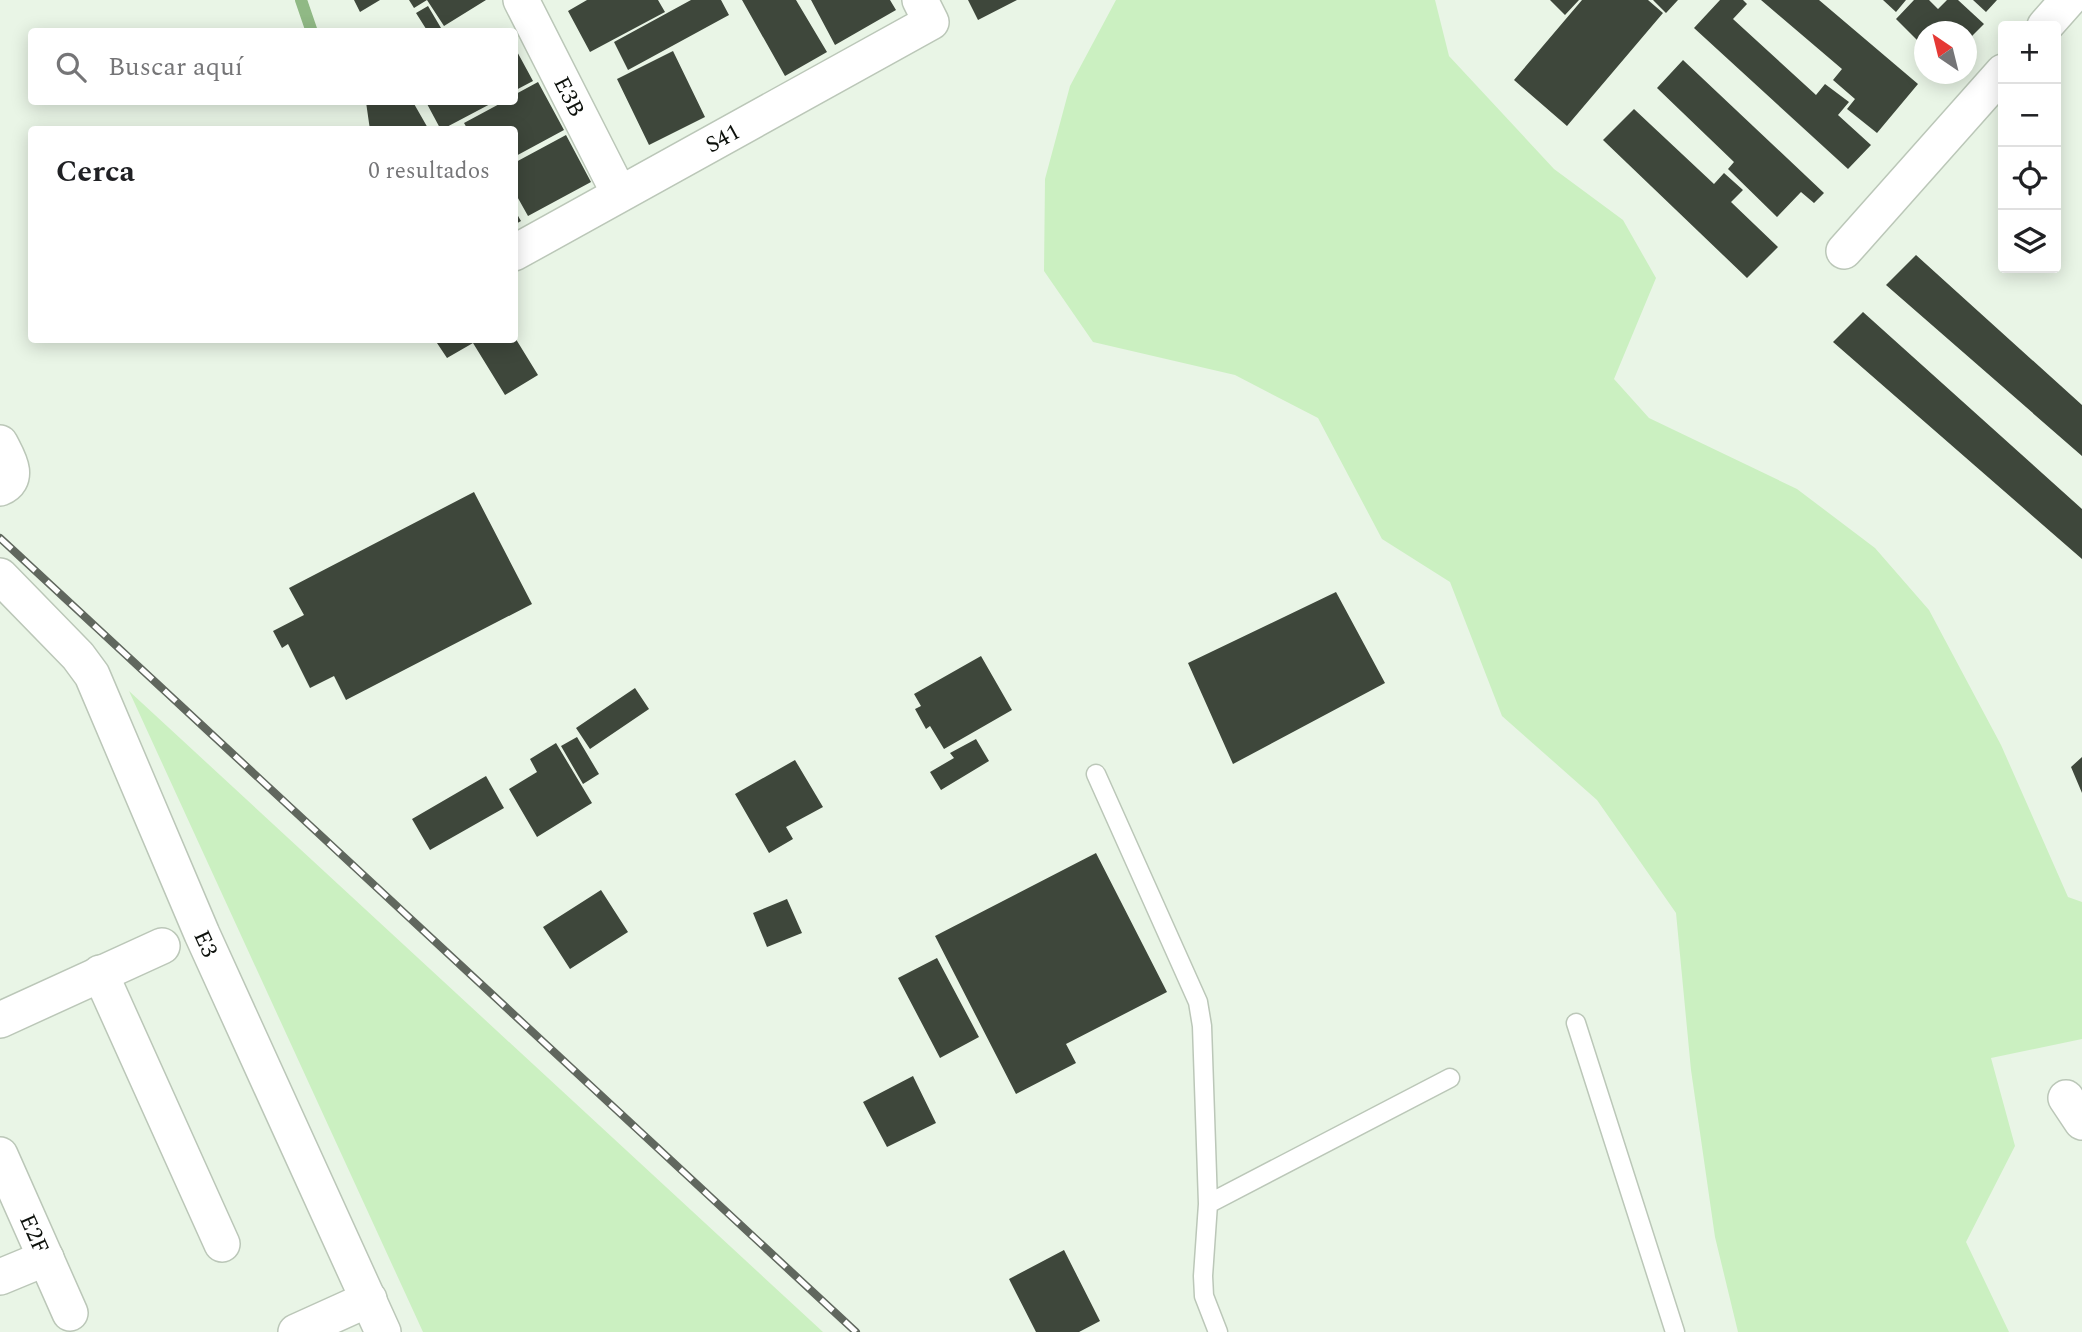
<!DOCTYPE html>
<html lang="es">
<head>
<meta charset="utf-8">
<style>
  :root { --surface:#fff; --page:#f6f6f6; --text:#202124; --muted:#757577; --line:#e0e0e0 }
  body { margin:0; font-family:Spectral,serif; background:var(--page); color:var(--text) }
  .controls { position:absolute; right:21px; top:21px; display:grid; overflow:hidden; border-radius:7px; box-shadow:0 4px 18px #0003 }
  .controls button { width:63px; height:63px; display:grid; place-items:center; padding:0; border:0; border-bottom:2px solid var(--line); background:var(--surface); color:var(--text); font:35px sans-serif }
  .compass { position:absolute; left:1914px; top:21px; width:63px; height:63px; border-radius:50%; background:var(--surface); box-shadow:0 4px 18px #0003; rotate:325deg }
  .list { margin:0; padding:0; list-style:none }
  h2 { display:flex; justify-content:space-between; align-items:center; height:91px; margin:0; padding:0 28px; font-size:30px }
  h2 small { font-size:23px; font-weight:400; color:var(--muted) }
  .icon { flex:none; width:38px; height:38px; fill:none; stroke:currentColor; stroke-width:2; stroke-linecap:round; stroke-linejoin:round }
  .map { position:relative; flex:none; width:2082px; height:1332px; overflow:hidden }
  .search { position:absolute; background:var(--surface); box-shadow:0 4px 18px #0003; left:28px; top:28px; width:490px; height:77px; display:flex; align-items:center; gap:18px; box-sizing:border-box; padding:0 24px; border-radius:7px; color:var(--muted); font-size:26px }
  .panel { position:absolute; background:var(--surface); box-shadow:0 4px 18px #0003; left:28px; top:126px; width:490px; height:217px; border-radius:7px }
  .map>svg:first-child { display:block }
</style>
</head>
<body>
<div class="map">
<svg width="2082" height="1332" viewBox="0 0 2082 1332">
  <rect width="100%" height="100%" fill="#e9f5e6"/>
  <path fill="#cbf0c1" d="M1116 0H1435L1449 56 1554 169 1623 220 1656 278 1614 379 1649 418 1797 489 1875 548 1929 610 2001 745 2068 897 2082 902V1039L1991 1058 2015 1146 1966 1242 2009 1332H1738L1715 1237 1691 1070 1676 913 1597 800 1502 716 1450 582 1382 539 1318 418 1235 375 1093 342 1044 271 1045 179 1070 86Z
    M129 691 823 1332H423Z"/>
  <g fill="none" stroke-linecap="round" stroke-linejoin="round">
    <path stroke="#90b985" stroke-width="12" d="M301 0 312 32"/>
  </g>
  <path fill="#3e473b" d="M354 0H380L360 12Z
    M409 0H427L414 8Z
    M427 0H486L444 26Z
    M587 0H658L665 12 590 52 568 11Z
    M691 0H721L729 15 628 70 614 42Z
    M742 0H796L827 52 785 76Z
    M811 0H890L896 10 835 45Z
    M968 0H1017L978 20Z
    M1550 0H1579L1565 15Z
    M1582 0H1648L1663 13 1567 126 1514 80Z
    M1653 0H1678L1666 13Z
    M1720 0H1743L1747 4 1733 19 1816 95 1825 84 1849 102 1838 115 1871 145 1848 169 1694 28Z
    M1761 0H1819L1918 84 1877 133 1847 109 1855 99 1833 80 1842 69Z
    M1883 0H1906L1896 12Z
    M1914 0H1929L1938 9 1947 0H1958L1984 24 1966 42V32H1924V47L1896 19Z
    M1973 0H1997L1986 12Z
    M428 6 441 28 435 32H428L416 13Z
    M514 46 533 81 514 91Z
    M673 51 705 117 649 145 617 79Z
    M1683 60 1824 193 1814 203 1801 192 1777 217 1728 169 1734 162 1657 88Z
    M538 82 564 130 514 157V130H468L464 123 503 102H514V95Z
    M366 102H413L429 130H370Z
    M426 102H494L441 130Z
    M1634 109 1714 184 1724 173 1743 190 1731 202 1778 247 1747 278 1603 140Z
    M566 135 591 182 528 216 514 191V163Z
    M514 209 521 221 514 225Z
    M1916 255 2082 405V456L1886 285Z
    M1863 312 2082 509V559L1833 342Z
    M514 336 538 375 505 395 473 343 447 358 435 340H514Z
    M474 492 532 604 346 700 334 676 310 688 288 644 282 648 273 631 304 615 289 588Z
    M1336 592 1385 683 1233 764 1188 663Z
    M981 656 1012 710 944 749 930 726 926 729 915 709 921 706 914 694Z
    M635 688 649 709 590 749 576 728Z
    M577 737 599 774 583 784 561 746Z
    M976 739 989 761 941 790 930 772 954 758 950 753Z
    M556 743 592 803 537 837 509 789 537 772 530 759Z
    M2082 757V793L2071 767Z
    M795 760 823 807 786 827 793 839 769 853 735 794Z
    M486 776 504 808 430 850 412 819Z
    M1096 853 1167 992 1066 1044 1076 1063 1016 1094 935 936Z
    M601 890 628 932 570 969 543 927Z
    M787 899 802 933 767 947 753 913Z
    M937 958 979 1037 940 1058 898 978Z
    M913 1076 936 1123 887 1147 863 1102Z
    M1064 1250 1100 1321 1079 1332H1036L1009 1279Z"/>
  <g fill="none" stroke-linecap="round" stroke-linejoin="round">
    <g stroke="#bbc7b8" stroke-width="21">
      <path id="service" d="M1096 774 1198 1002 1202 1026 1208 1204 1203 1276 1204 1296 1218 1332
        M1576 1023 1675 1332
        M1208 1204 1450 1078"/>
    </g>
    <g stroke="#bbc7b8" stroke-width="38">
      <g id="minor">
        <path id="s1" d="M521 0 619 193"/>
        <path d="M2045 26 2068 0"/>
        <path d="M1844 251 2003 72"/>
        <path id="s2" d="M514 253 931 22 920 0"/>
        <path d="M0 443C7 457 22 479 0 488"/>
        <path id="s3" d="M0 576 78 656 92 675 202 934 383 1332"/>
        <path d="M100 973 222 1244"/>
        <path d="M0 1020 162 946"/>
        <path d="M2066 1098 2082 1122"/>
        <path id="s4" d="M0 1155 70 1313"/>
        <path d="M0 1277 46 1258"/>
        <path d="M296 1332 369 1299"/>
      </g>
    </g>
    <use href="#service" stroke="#fff" stroke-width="18"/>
    <use href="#minor" stroke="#fff" stroke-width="35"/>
    <g stroke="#60675e" stroke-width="8">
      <path id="rail" d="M0 538 856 1332"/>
    </g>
    <use href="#rail" stroke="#fefefe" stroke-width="5" stroke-dasharray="16" stroke-linecap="butt"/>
  </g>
  <g text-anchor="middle" stroke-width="7" stroke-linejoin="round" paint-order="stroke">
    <g font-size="23" fill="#0d110c" stroke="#fefefe">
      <text dy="8" stroke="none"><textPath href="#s1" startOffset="108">E3B</textPath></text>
      <text dy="8" stroke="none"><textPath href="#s2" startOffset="238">S41</textPath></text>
      <text dy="8" stroke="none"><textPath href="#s3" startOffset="427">E3</textPath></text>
      <text dy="8" stroke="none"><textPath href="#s4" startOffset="86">E2F</textPath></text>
    </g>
  </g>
</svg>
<div class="controls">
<button>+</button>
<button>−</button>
<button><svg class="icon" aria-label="locate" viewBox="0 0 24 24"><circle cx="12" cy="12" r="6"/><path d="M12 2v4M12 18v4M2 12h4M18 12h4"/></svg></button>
<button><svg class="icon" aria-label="layers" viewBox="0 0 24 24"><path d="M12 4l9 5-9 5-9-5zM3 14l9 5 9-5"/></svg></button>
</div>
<svg class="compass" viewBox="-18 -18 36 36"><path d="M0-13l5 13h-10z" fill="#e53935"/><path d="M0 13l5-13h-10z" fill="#757577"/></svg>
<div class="search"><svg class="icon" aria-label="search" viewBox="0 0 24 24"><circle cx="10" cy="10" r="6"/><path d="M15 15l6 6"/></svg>Buscar aquí</div>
<section class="panel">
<h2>Cerca<small>0 resultados</small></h2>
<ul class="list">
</ul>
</section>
</div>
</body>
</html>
